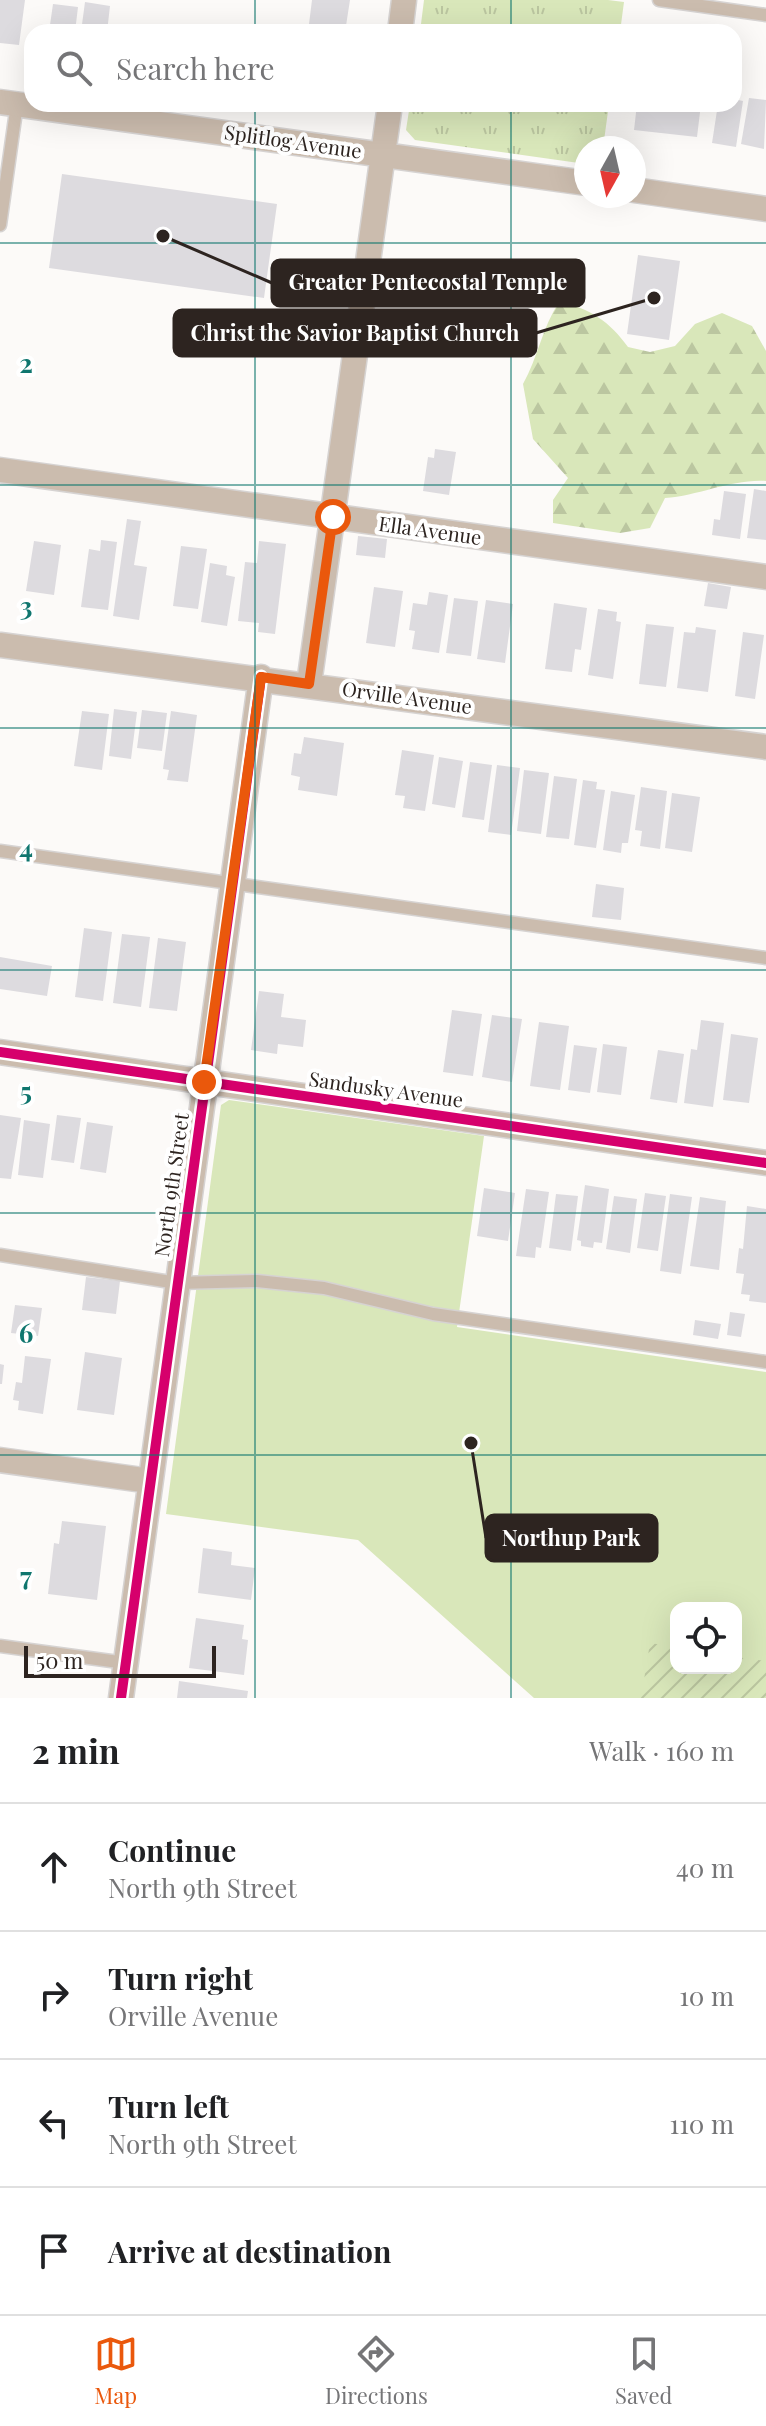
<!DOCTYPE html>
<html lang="en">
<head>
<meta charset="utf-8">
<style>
  :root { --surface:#fff; --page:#f2f2f2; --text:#202124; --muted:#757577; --line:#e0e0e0; --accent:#ea580c }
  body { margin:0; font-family:"Playfair Display",serif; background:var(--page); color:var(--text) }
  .controls { position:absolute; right:24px; bottom:24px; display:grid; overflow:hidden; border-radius:16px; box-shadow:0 8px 32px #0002 }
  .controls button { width:72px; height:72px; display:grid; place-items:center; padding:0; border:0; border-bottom:2px solid var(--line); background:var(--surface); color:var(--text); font:40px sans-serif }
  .compass { position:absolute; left:574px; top:136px; width:72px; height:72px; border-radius:50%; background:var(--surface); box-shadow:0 8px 32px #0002; rotate:188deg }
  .scale { position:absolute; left:24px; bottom:20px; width:192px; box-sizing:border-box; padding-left:8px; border:4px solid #2d2420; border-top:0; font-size:22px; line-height:28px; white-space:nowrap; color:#2d2420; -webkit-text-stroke:6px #fff; paint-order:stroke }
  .stop { position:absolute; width:24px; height:24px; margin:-18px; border:6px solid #ea580c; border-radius:50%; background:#fff }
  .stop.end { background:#ea580c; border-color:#fff; box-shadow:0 2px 8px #0008 }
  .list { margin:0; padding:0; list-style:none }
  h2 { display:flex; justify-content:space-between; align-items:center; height:104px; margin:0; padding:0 32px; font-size:34px }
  h2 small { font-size:26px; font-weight:400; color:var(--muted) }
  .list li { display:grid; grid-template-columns:52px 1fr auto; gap:24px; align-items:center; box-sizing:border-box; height:128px; padding:0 32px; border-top:2px solid var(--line) }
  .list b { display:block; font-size:30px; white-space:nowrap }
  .list p { margin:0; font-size:26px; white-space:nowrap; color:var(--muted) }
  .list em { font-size:26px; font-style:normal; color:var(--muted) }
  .icon { flex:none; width:44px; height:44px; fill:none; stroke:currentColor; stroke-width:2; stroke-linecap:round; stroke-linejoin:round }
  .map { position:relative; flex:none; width:766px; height:1698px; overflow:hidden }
  .search { position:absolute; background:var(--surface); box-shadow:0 8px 32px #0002; left:24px; right:24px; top:24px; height:88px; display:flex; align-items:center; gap:20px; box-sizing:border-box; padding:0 28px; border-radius:24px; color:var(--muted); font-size:30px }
  .sheet { height:616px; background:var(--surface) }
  nav { display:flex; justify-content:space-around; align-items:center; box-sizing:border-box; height:112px; border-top:2px solid var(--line); background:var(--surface); font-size:22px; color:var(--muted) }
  nav a { display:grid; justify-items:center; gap:4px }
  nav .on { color:var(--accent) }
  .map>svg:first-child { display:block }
</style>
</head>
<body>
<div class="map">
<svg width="766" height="1698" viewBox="0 0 766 1698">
  <defs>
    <pattern id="grass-tufts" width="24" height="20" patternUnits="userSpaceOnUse" patternTransform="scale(2)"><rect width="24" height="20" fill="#d9e7ba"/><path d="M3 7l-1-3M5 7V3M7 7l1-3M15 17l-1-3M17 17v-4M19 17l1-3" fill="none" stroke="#bbc6a0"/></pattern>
    <pattern id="forest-firs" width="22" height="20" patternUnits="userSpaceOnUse" patternTransform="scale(2)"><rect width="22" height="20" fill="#d9e7ba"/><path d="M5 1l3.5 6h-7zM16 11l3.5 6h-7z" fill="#bbc6a0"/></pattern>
    <pattern id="garden-furrows" width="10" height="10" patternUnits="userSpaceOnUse" patternTransform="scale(2)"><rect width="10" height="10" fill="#d9e7ba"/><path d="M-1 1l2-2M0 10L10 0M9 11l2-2" fill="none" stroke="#bbc6a0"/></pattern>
  </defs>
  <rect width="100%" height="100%" fill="#fcfaf8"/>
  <path fill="url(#grass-tufts)" d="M424 0H608L624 2 620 32H420Z
    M410 104H609L603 148H586V164L415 140 406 130Z"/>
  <path fill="url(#forest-firs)" d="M559 302C590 308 610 322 628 347L650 352 675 346 695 324 722 313 752 326 766 351V481C731 479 699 496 665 498L650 528 620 533 553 523V500L568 478 533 439 523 384C538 357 542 328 559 302Z"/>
  <path fill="#d9e7ba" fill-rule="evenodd" d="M229 1100 484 1136 457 1327 766 1372V1698H534L358 1540 166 1514 221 1105ZM676 1608H736V1668H676Z"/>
  <path fill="url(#garden-furrows)" d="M650 1643 676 1647V1668H736V1657L766 1661V1698H641Z"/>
  <path fill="#dddbdf" d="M0 0H25L19 45 0 43Z
    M312 0H350L345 32H308Z
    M85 2 110 6 107 32H81Z
    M53 4 78 7 75 32H49Z
    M749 98 766 100 764 149 741 144Z
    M734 99 743 101 736 147 712 143 718 104H734Z
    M637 104H701L697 137 634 130Z
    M62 174 277 204 264 298 49 268Z
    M638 255 680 261 669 340 627 334Z
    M435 449 456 452 449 495 423 491 428 457 434 458Z
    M754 489 766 491V540L747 538Z
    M724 491 746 494 740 539 712 535 714 519 720 520Z
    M127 519 141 521 134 565 147 567 139 620 113 616Z
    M358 536 387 539 385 558 356 555Z
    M101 540 117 542 108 610 81 607 89 549 100 551Z
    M34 541 61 545 54 595 26 591Z
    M259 541 286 544 275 634 258 632 259 623 238 621 245 562 257 563Z
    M181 546 207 549 198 609 173 606Z
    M210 563 227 566 226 575 235 577 227 626 201 622Z
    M708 583 731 587 727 609 704 606Z
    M374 587 403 591 395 647 366 643Z
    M429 592 448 595 439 653 412 649 415 631 409 630 413 603 427 605Z
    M454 598 478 601 471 656 446 653Z
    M486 600 513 604 505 663 477 659Z
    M554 603 587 608 581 650 575 649 572 672 545 669Z
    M598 609 617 612 616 621 621 622 613 679 588 675Z
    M646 624 674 627 666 687 639 684Z
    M696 627 716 630 708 692 677 688 684 632 695 633Z
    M743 632 764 635 755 699 735 696Z
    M114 709 137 712 131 759 109 756Z
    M142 710 167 713 162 751 137 748Z
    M82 711 109 714 102 770 74 766Z
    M171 711 197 715 188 782 167 780 169 770 163 769Z
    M304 737 344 743 337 796 298 790 300 777 291 775 294 753 301 754Z
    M402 750 434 755 425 811 403 808 405 796 395 795Z
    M439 757 463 761 455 808 432 804Z
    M470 762 492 765 484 820 462 817Z
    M497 765 520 768 511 835 488 832Z
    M524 770 549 773 541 834 517 831Z
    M554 776 577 779 569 839 546 837Z
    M583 780 597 782 596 789 605 790 596 848 574 845Z
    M641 787 667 791 660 849 640 846 642 831 635 830Z
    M611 791 635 795 628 843H622L621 853 603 850Z
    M672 793 700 797 692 852 665 848Z
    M596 884 624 888 621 920 592 917Z
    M84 928 112 932 103 1001 75 997Z
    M122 934 150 937 141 1007 113 1003Z
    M158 938 186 942 177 1011 149 1008Z
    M0 957 52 966 47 996 0 989Z
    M259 991 284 994 281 1017 306 1020 303 1047 278 1044 277 1054 251 1050Z
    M452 1010 482 1014 473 1076 443 1072Z
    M492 1015 522 1019 512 1082 482 1077Z
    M701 1020 724 1023 713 1107 684 1103 691 1049 697 1050Z
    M539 1022 569 1026 560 1090 530 1086Z
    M731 1034 758 1038 749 1103 723 1100Z
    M603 1044 627 1047 621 1095 597 1092Z
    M574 1045 597 1048 590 1093 568 1090Z
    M658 1050 684 1054 677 1103 650 1099Z
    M0 1115 21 1118 11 1179 0 1178Z
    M57 1115 81 1118 74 1163 51 1160Z
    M24 1120 50 1124 43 1178 18 1175Z
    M87 1122 113 1126 106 1173 80 1169Z
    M585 1185 609 1189 602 1243 594 1242 593 1248 581 1246V1241L577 1240Z
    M484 1188 515 1193 508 1241 477 1236Z
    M526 1189 549 1192 541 1248 536 1247 535 1258 516 1256Z
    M645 1193 666 1196 658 1251 637 1248Z
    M556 1194 578 1196 571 1251 549 1248Z
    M670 1194 692 1197 681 1274 660 1271Z
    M614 1196 637 1199 630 1253 606 1249Z
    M700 1197 726 1201 719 1270 690 1266Z
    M747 1206 766 1209V1303L749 1301 750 1295 741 1294 744 1274 736 1273 739 1248 743 1249Z
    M86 1277 120 1281 116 1314 82 1310Z
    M15 1305 42 1308 38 1336 11 1333Z
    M730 1312 745 1314 741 1337 727 1335Z
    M695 1320 721 1324 718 1339 693 1335Z
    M85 1352 122 1358 114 1415 77 1410Z
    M25 1356 51 1359 43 1414 18 1410 19 1401 13 1400 16 1382 22 1383Z
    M0 1364 4 1365 2 1384H0Z
    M62 1521 106 1526 97 1600 48 1594 54 1543 59 1544Z
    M203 1548 232 1552 231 1565 255 1568 251 1600 198 1593Z
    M196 1618 244 1625 242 1639 248 1640 244 1675 189 1668Z
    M179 1681 248 1691 247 1698H177Z"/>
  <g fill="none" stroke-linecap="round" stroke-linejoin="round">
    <g stroke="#d6d3d2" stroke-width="15">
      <path id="service" d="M659 0 766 15
        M0 225 17 104
        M0 851 766 958
        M0 1255 177 1283 257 1281 324 1288 433 1314 766 1362
        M0 1646 126 1663"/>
    </g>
    <g stroke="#d6d3d2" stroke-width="27">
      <path id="minor" d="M400 32 404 0
        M0 102 586 183
        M634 190 766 209
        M0 470 766 577
        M0 645 766 747
        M309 684 390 104
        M0 1052 766 1163
        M0 1460 150 1481
        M121 1698 261 677"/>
    </g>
    <use href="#service" stroke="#cbbcae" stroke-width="12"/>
    <use href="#minor" stroke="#cbbcae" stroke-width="24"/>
    <g stroke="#fff" stroke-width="15">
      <path id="cycleway" d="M0 1052 766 1163
        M121 1698 261 677"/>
    </g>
    <use href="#cycleway" stroke="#d6006c" stroke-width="10"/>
  </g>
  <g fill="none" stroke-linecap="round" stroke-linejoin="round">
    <path stroke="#ea580c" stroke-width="10" d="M204 1082 261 677 309 684 333 517"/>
  </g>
  <path fill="none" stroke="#0f766e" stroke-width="2" stroke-opacity="0.55" d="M255 0V32M511 0V32M255 104V1698M511 104V1698M0 243H766M0 485H766M0 728H766M0 970H766M0 1213H766M0 1455H766"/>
  <g text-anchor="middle" stroke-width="8" stroke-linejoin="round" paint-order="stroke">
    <g font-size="20" fill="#2d2420" stroke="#fff">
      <text transform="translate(293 142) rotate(8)" y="7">Splitlog Avenue</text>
      <text transform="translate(430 531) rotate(8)" y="7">Ella Avenue</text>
      <text transform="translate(407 698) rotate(8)" y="7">Orville Avenue</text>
      <text transform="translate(386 1090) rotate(8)" y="7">Sandusky Avenue</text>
      <text transform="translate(172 1185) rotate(-82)" y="7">North 9th Street</text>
    </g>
  </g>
  <g font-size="26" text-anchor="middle" font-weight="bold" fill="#0f766e" stroke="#fff" stroke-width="8" stroke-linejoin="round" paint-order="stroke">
    <text x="26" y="373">2</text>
    <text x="26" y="616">3</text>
    <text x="26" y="858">4</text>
    <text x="26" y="1101">5</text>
    <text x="26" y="1343">6</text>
    <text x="26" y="1586">7</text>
  </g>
  <path fill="none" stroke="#2d2420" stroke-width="3" d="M163 236L272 283M654 298L536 333M471 1443L486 1538"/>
  <g fill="#2d2420" stroke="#fff" stroke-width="3">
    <circle cx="163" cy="236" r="8"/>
    <circle cx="654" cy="298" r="8"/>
    <circle cx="471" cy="1443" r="8"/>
  </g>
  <g fill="#2d2420" stroke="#2d2420" stroke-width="3">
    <rect x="272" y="260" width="312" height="46" rx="8"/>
    <rect x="174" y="310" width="362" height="46" rx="8"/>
    <rect x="486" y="1515" width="171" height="46" rx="8"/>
  </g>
  <g font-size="22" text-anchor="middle" font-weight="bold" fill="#fff">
    <text x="428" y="290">Greater Pentecostal Temple</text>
    <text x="355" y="341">Christ the Savior Baptist Church</text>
    <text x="571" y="1546">Northup Park</text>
  </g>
</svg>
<div class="controls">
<button><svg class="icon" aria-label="locate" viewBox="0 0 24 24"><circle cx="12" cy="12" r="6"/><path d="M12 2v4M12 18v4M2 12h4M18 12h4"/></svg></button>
</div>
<svg class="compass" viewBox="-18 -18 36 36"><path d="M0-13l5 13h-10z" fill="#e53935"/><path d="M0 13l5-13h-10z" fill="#757577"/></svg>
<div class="scale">50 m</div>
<div class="stop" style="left:333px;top:517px"></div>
<div class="stop end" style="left:204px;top:1082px"></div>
<div class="search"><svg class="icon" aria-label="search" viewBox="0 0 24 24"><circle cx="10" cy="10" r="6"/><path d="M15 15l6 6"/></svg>Search here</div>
</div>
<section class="sheet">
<h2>2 min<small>Walk · 160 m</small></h2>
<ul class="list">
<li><svg class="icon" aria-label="ahead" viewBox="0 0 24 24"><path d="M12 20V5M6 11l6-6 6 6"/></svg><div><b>Continue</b><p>North 9th Street</p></div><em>40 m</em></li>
<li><svg class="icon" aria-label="right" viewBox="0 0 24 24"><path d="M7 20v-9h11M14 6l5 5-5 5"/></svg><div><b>Turn right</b><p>Orville Avenue</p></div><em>10 m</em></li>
<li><svg class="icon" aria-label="left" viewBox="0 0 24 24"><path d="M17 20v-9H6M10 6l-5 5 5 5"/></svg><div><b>Turn left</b><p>North 9th Street</p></div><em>110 m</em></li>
<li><svg class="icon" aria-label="arrive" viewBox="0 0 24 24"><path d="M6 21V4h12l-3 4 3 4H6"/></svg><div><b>Arrive at destination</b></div></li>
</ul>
</section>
<nav>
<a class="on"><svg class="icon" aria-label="map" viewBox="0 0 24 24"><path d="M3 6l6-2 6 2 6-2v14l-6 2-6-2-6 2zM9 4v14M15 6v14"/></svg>Map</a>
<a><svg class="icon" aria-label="directions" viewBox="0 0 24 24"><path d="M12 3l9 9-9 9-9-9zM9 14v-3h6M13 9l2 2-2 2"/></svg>Directions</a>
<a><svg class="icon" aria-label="saved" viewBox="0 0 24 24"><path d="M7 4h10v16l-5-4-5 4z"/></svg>Saved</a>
</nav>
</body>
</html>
